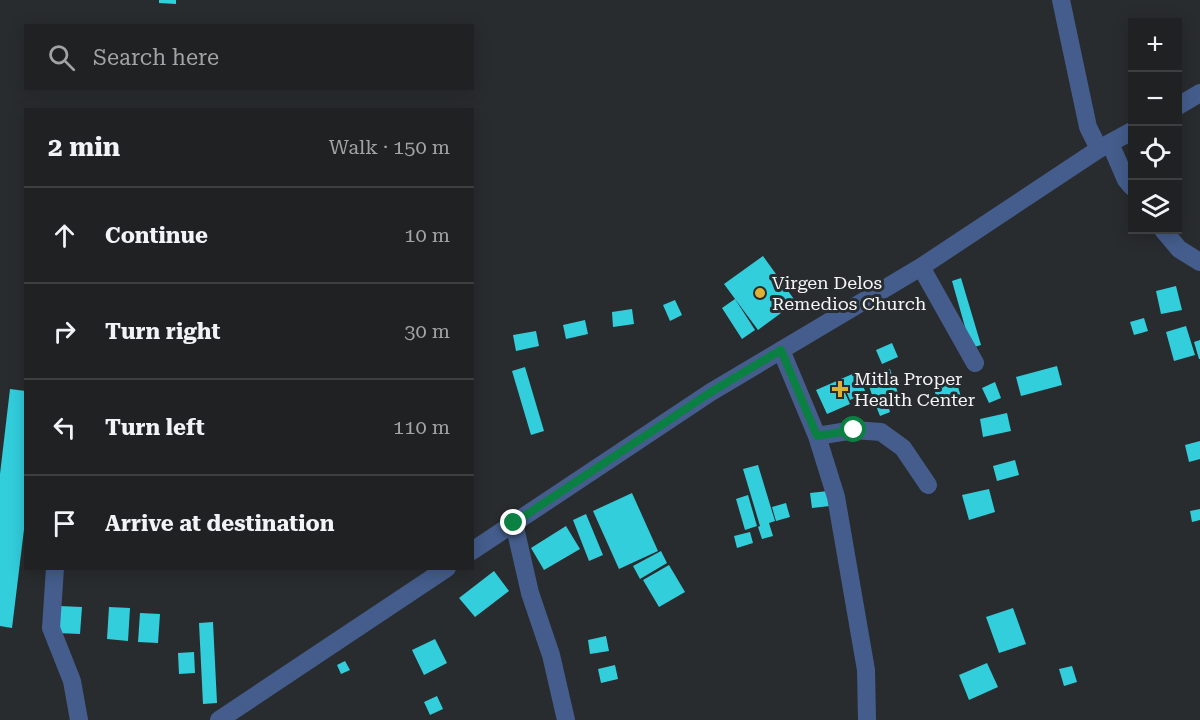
<!DOCTYPE html>
<html lang="en">
<head>
<meta charset="utf-8">
<style>
  :root { --surface:#1f2122; --page:#2c2e2f; --text:#f1f3f6; --muted:#a1a3a5; --line:#3c3e40 }
  body { margin:0; font-family:"Roboto Serif",serif; background:var(--page); color:var(--text) }
  .controls { position:absolute; right:18px; top:18px; display:grid; overflow:hidden; border-radius:0px; box-shadow:0 3px 15px #0003 }
  .controls button { width:54px; height:54px; display:grid; place-items:center; padding:0; border:0; border-bottom:2px solid var(--line); background:var(--surface); color:var(--text); font:30px sans-serif }
  .stop { position:absolute; width:18px; height:18px; margin:-14px; border:4px solid #0b8043; border-radius:50%; background:#fff }
  .stop.end { background:#0b8043; border-color:#fff; box-shadow:0 2px 6px #0008 }
  .list { margin:0; padding:0; list-style:none }
  h2 { display:flex; justify-content:space-between; align-items:center; height:78px; margin:0; padding:0 24px; font-size:26px }
  h2 small { font-size:20px; font-weight:400; color:var(--muted) }
  .list li { display:grid; grid-template-columns:39px 1fr auto; gap:18px; align-items:center; box-sizing:border-box; height:96px; padding:0 24px; border-top:2px solid var(--line) }
  .list b { display:block; font-size:22px; white-space:nowrap }
  .list em { font-size:20px; font-style:normal; color:var(--muted) }
  .icon { flex:none; width:33px; height:33px; fill:none; stroke:currentColor; stroke-width:2; stroke-linecap:round; stroke-linejoin:round }
  .map { position:relative; flex:none; width:1200px; height:720px; overflow:hidden }
  .search { position:absolute; background:var(--surface); box-shadow:0 3px 15px #0003; left:24px; top:24px; width:450px; height:66px; display:flex; align-items:center; gap:15px; box-sizing:border-box; padding:0 21px; border-radius:0px; color:var(--muted); font-size:22px }
  .panel { position:absolute; background:var(--surface); box-shadow:0 3px 15px #0003; left:24px; top:108px; width:450px; height:462px; border-radius:0px }
  .map>svg:first-child { display:block }
</style>
</head>
<body>
<div class="map">
<svg width="1200" height="720" viewBox="0 0 1200 720">
  <rect width="100%" height="100%" fill="#292c2e"/>
  <path fill="#32cedc" d="M159 0H176V4L159 3Z
    M763 256 796 302 758 330 724 284Z
    M961 278 981 345 971 348 952 281Z
    M1176 286 1182 310 1161 314 1156 291Z
    M735 299 755 330 742 339 722 308Z
    M675 300 682 315 670 321 663 305Z
    M632 309 634 324 613 327 612 312Z
    M1144 318 1148 331 1134 335 1130 322Z
    M585 320 588 334 566 339 563 325Z
    M1186 326 1195 355 1174 361 1166 332Z
    M536 331 539 346 516 351 513 335Z
    M1200 340V359H1199L1194 342Z
    M892 343 898 357 882 364 876 350Z
    M1057 366 1062 385 1021 396 1016 377Z
    M525 367 544 431 531 435 512 371Z
    M890 369 899 396 875 404 866 377Z
    M857 372 866 393 850 400 841 379Z
    M954 374 962 400 939 407 932 381Z
    M839 380 850 404 827 414 816 390Z
    M995 382 1001 398 989 403 982 388Z
    M10 389 26 391V513L12 628 0 626V474Z
    M887 402 890 412 880 416 876 406Z
    M1007 413 1011 431 983 437 980 419Z
    M1200 441V459L1189 462 1185 445Z
    M1015 460 1019 475 997 481 993 466Z
    M758 465 775 521 769 523 773 536 762 539 758 527 760 526 743 469Z
    M989 489 995 512 969 520 962 495Z
    M828 491 830 506 812 508 810 493Z
    M632 493 658 551 619 569 593 511Z
    M748 495 757 526 745 530 736 499Z
    M786 503 790 517 776 521 772 507Z
    M1200 509V520L1192 522 1190 511Z
    M586 514 603 555 589 561 573 520Z
    M566 526 580 549 544 570 531 548Z
    M750 532 753 543 737 548 734 536Z
    M661 551 667 563 640 579 633 566Z
    M669 565 685 592 659 607 643 580Z
    M494 571 509 591 475 617 459 598Z
    M59 606 82 607 80 634 57 633Z
    M109 607 130 608 128 641 107 639Z
    M1013 608 1026 644 999 653 986 617Z
    M140 613 160 614 158 643 138 642Z
    M213 622 217 703 203 704 199 623Z
    M606 636 609 651 590 654 588 640Z
    M435 639 447 663 424 675 412 650Z
    M194 652 195 673 179 674 178 653Z
    M345 661 350 670 341 674 337 665Z
    M987 663 998 687 969 700 959 675Z
    M615 665 618 679 601 683 598 669Z
    M1072 666 1077 682 1064 686 1059 669Z
    M437 696 443 709 430 715 424 702Z"/>
  <g fill="none" stroke-linecap="round" stroke-linejoin="round">
    <path stroke="#445d8c" stroke-width="18" d="M1061 0 1088 127 1099 149
      M1178 106 1200 93
      M1110 143 1126 180 1132 187
      M1163 230 1179 249 1200 262
      M921 267 975 363
      M781 350 817 436 836 497 866 670 867 720
      M817 436 854 430 881 432 903 448 928 485
      M514 523 530 593 551 655 566 720
      M472 551 711 392 921 267 1099 149 1132 131
      M55 568 51 628 72 681 79 720
      M219 720 447 568"/>
  </g>
  <g fill="none" stroke-linecap="round" stroke-linejoin="round">
    <path stroke="#0b8043" stroke-width="8" d="M514 523 711 392 781 350 817 436 854 430"/>
  </g>
  <g fill="#deb133" stroke="#292c2e" stroke-width="2">
    <circle cx="760" cy="293" r="6"/>
    <path d="M837 380h6v6h6v6h-6v6h-6v-6h-6v-6h6z"/>
  </g>
  <g text-anchor="middle" stroke-width="6" stroke-linejoin="round" paint-order="stroke">
    <g font-size="18" fill="#f3f5f6" stroke="#292c2e" text-anchor="start">
      <text x="772" y="289">Virgen Delos<tspan x="772" dy="21">Remedios Church</tspan></text>
      <text x="854" y="385">Mitla Proper<tspan x="854" dy="21">Health Center</tspan></text>
    </g>
  </g>
</svg>
<div class="controls">
<button>+</button>
<button>−</button>
<button><svg class="icon" aria-label="locate" viewBox="0 0 24 24"><circle cx="12" cy="12" r="6"/><path d="M12 2v4M12 18v4M2 12h4M18 12h4"/></svg></button>
<button><svg class="icon" aria-label="layers" viewBox="0 0 24 24"><path d="M12 4l9 5-9 5-9-5zM3 14l9 5 9-5"/></svg></button>
</div>
<div class="stop" style="left:854px;top:430px"></div>
<div class="stop end" style="left:514px;top:523px"></div>
<div class="search"><svg class="icon" aria-label="search" viewBox="0 0 24 24"><circle cx="10" cy="10" r="6"/><path d="M15 15l6 6"/></svg>Search here</div>
<section class="panel">
<h2>2 min<small>Walk · 150 m</small></h2>
<ul class="list">
<li><svg class="icon" aria-label="ahead" viewBox="0 0 24 24"><path d="M12 20V5M6 11l6-6 6 6"/></svg><div><b>Continue</b></div><em>10 m</em></li>
<li><svg class="icon" aria-label="right" viewBox="0 0 24 24"><path d="M7 20v-9h11M14 6l5 5-5 5"/></svg><div><b>Turn right</b></div><em>30 m</em></li>
<li><svg class="icon" aria-label="left" viewBox="0 0 24 24"><path d="M17 20v-9H6M10 6l-5 5 5 5"/></svg><div><b>Turn left</b></div><em>110 m</em></li>
<li><svg class="icon" aria-label="arrive" viewBox="0 0 24 24"><path d="M6 21V4h12l-3 4 3 4H6"/></svg><div><b>Arrive at destination</b></div></li>
</ul>
</section>
</div>
</body>
</html>
